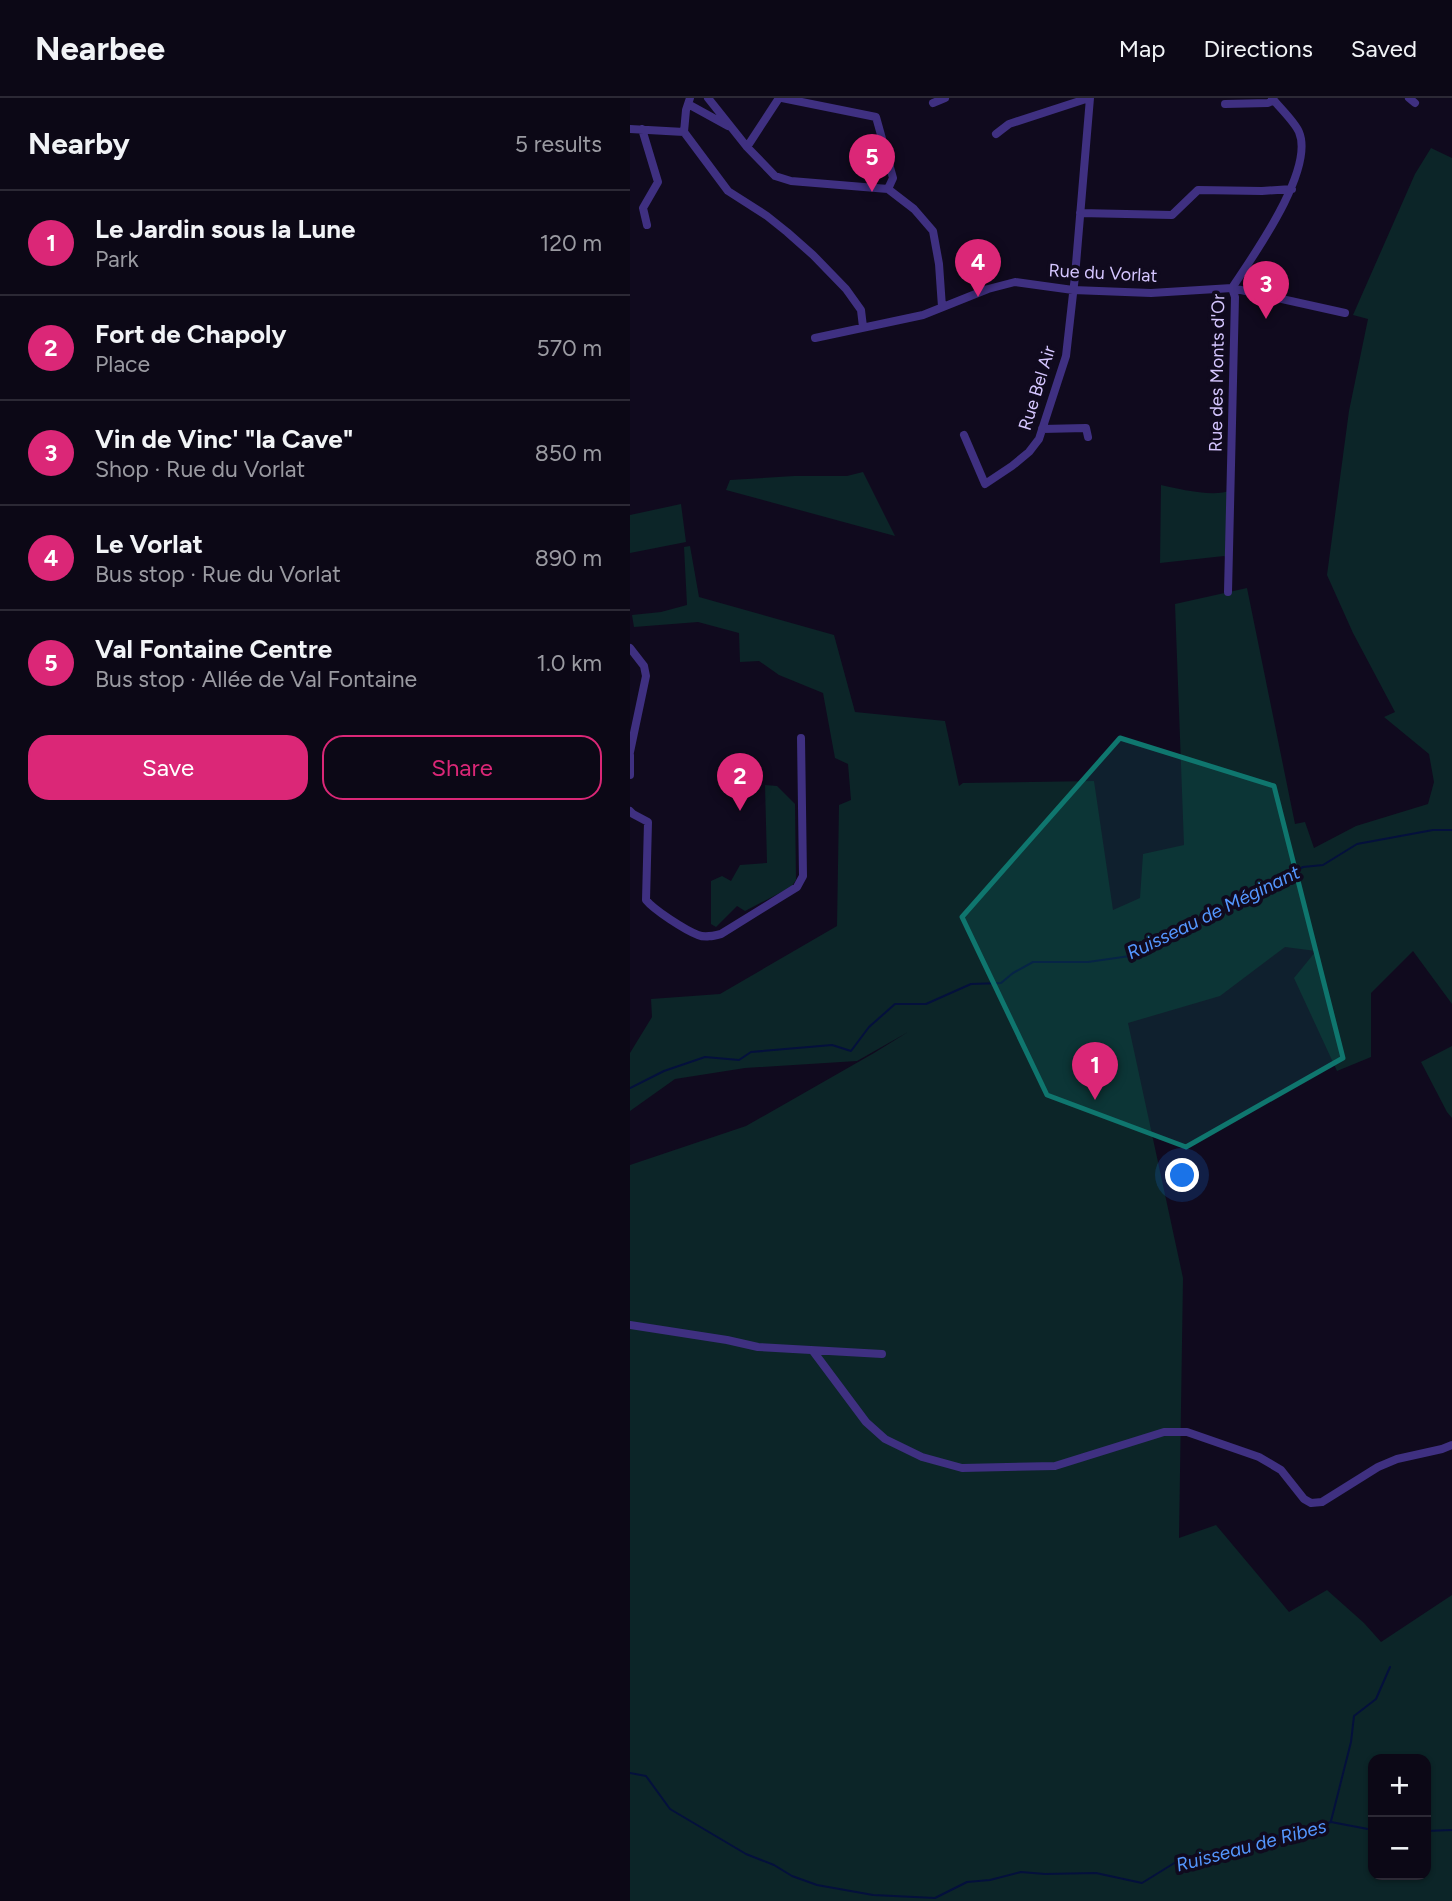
<!DOCTYPE html>
<html lang="en">
<head>
<meta charset="utf-8">
<style>
  :root { --surface:#0c0816; --page:#15111f; --text:#f1f3f6; --muted:#9a9aa1; --line:#2c2935; --accent:#db2777 }
  body { margin:0; font-family:Figtree,sans-serif; background:var(--page); color:var(--text) }
  .controls { position:absolute; right:21px; bottom:21px; display:grid; overflow:hidden; border-radius:14px; box-shadow:0 2px 5px #0004 }
  .controls button { width:63px; height:63px; display:grid; place-items:center; padding:0; border:0; border-bottom:2px solid var(--line); background:var(--surface); color:var(--text); font:35px sans-serif }
  .you { position:absolute; left:553px; top:1078px; width:24px; height:24px; margin:-18px; border:5px solid #fff; border-radius:50%; background:#1a73e8; box-shadow:0 0 0 10px #1a73e833 }
  .badge { display:grid; place-items:center; width:46px; height:46px; border-radius:50%; background:var(--accent); color:#fff; font-size:23px; font-weight:700 }
  .pin { position:absolute; translate:-50% -58px; filter:drop-shadow(0 2px 4px #0008) }
  .pin::after { content:''; position:absolute; top:37px; width:24px; height:21px; background:inherit; clip-path:polygon(0 0,100% 0,50% 100%) }
  .list { margin:0; padding:0; list-style:none }
  h2 { display:flex; justify-content:space-between; align-items:center; height:91px; margin:0; padding:0 28px; font-size:30px }
  h2 small { font-size:23px; font-weight:400; color:var(--muted) }
  .list li { display:grid; grid-template-columns:46px 1fr auto; gap:21px; align-items:center; box-sizing:border-box; height:105px; padding:0 28px; border-top:2px solid var(--line) }
  .list b { display:block; font-size:26px; white-space:nowrap }
  .list p { margin:0; font-size:23px; white-space:nowrap; color:var(--muted) }
  .list em { font-size:23px; font-style:normal; color:var(--muted) }
  .actions { display:flex; gap:14px; padding:21px 28px }
  .actions a { flex:1; padding:16px 0; border:2px solid var(--accent); border-radius:21px; text-align:center; font-size:24px; color:var(--accent) }
  .actions .main { background:var(--accent); color:#fff }
  .map { position:relative; flex:none; width:822px; height:1803px; overflow:hidden }
  header { display:flex; align-items:center; gap:42px; box-sizing:border-box; height:98px; padding:0 35px; background:var(--surface); border-bottom:2px solid var(--line) }
  header strong { font-size:33px }
  nav { display:flex; gap:38px; margin-inline-start:auto; font-size:24px }
  main { display:flex }
  aside { flex:1; background:var(--surface) }
  .map>svg:first-child { display:block }
</style>
</head>
<body>
<header>
<strong>Nearbee</strong>
<nav><a>Map</a><a>Directions</a><a>Saved</a></nav>
</header>
<main>
<aside>
<h2>Nearby<small>5 results</small></h2>
<ul class="list">
<li><span class="badge">1</span><div><b>Le Jardin sous la Lune</b><p>Park</p></div><em>120 m</em></li>
<li><span class="badge">2</span><div><b>Fort de Chapoly</b><p>Place</p></div><em>570 m</em></li>
<li><span class="badge">3</span><div><b>Vin de Vinc' &quot;la Cave&quot;</b><p>Shop · Rue du Vorlat</p></div><em>850 m</em></li>
<li><span class="badge">4</span><div><b>Le Vorlat</b><p>Bus stop · Rue du Vorlat</p></div><em>890 m</em></li>
<li><span class="badge">5</span><div><b>Val Fontaine Centre</b><p>Bus stop · Allée de Val Fontaine</p></div><em>1.0 km</em></li>
</ul>
<div class="actions"><a class="main">Save</a><a>Share</a></div>
</aside>
<div class="map">
<svg width="822" height="1803" viewBox="0 0 822 1803">
  <rect width="100%" height="100%" fill="#100a1e"/>
  <path fill="#0c2528" fill-rule="evenodd" d="M801 50 822 60V906L783 853 741 895V959L707 973 664 880 686 853 655 849 590 898 498 925 553 1180 549 1440 586 1427 659 1514 697 1492 734 1525 751 1544 822 1497V1803H0V1067L116 1028 244 955 278 934 227 963 115 970 45 981 0 1013V955L22 919 21 901 90 896 207 828 209 707 221 702 218 666 205 660 193 595 149 577 129 563 110 564 109 535 68 524 4 529 2 517 31 514 57 507 54 449 60 448 69 499 204 537 225 614 315 623 329 688 333 685 464 683 483 812 510 800 513 756 554 747 545 506 617 490 665 726 675 724 684 750 726 728 798 706 804 684 799 656 754 619 765 614 723 535 697 477 719 313 738 221 723 217 785 76ZM743 1661H796V1777H743Z
    M233 374 265 438 96 392 100 382 164 378H217Z
    M531 387C549 391 585 400 601 392L599 462 594 458 530 465Z
    M51 406 56 444 0 455V417Z
    M135 687 147 688 165 706 166 782 161 789 115 813 107 808 86 829 81 826V783L92 778 101 783 110 767 137 765Z
    M822 948V1020L817 1014 791 964Z"/>
  <g fill="none" stroke-linecap="round" stroke-linejoin="round">
    <path stroke="#04103c" stroke-width="2" d="M0 990 34 973 75 959 109 962 121 954 202 947 221 953 239 929 265 906H296L341 886 371 885 383 875 403 864H458L500 858 608 804 673 769 693 767 727 746 803 732H822
      M0 1675 16 1678 40 1711 116 1756 144 1767 162 1778 187 1787 243 1797 305 1800 337 1784 360 1782 391 1774 415 1776 466 1775 512 1785 546 1764 701 1724 743 1732
      M701 1723 721 1644 724 1618 746 1601 760 1569
      M796 1733 822 1732"/>
    <path stroke="#3f3081" stroke-width="8" d="M78 0 117 49 145 78 161 83 258 91 284 111 303 133 309 166 312 209
      M152 0 246 19 263 80 258 91
      M779 0 785 5
      M303 5 315 0
      M58 6 98 28
      M595 6 638 5 644 2
      M0 31 54 34
      M12 31 28 84 13 110 17 127
      M54 34 98 93 137 118 157 134 183 157 216 191 231 212 233 229
      M54 34 56 12 60 0
      M366 36 379 26 459 0
      M117 49 149 0
      M450 115 542 117 568 92 632 93 662 91
      M185 240 293 217 358 191 385 184 443 192 521 195 602 190 715 215
      M412 331 456 330 458 339
      M334 337 355 386 382 368 399 354 409 341 436 258 445 178 460 0
      M598 494 605 199 602 190C623 158 685 72 669 34 665 24 649 9 642 0
      M0 550 14 568 16 578 0 654
      M0 657V677
      M0 713 3 716 18 724 16 802C24 812 55 832 68 837 75 840 83 838 91 836L167 789 173 778 171 640
      M0 1227 97 1242 128 1249 252 1256
      M183 1253 236 1324 255 1341 292 1359 332 1370 425 1368 534 1334H557L629 1359 651 1372 674 1401 681 1405 692 1404 748 1369 767 1361 812 1351 822 1347"/>
  </g>
  <path fill="#0f766e" fill-opacity="0.2" stroke="#0f766e" stroke-width="5" stroke-linejoin="round" d="M490 640 644 688 713 960 556 1049 417 997 332 819Z"/>
  <g text-anchor="middle" stroke-width="7" stroke-linejoin="round" paint-order="stroke">
    <g font-size="18" fill="#d5c6ff" stroke="#100a1e">
      <text transform="translate(473 175) rotate(3)" y="6">Rue du Vorlat</text>
      <text transform="translate(587 275) rotate(-89)" y="6">Rue des Monts d'Or</text>
      <text transform="translate(407 290) rotate(-73)" y="6">Rue Bel Air</text>
    </g>
    <g font-size="19" font-style="italic" fill="#5497ff" stroke="#100a1e">
      <text transform="translate(583 814) rotate(-26)" y="7">Ruisseau de Méginant</text>
      <text transform="translate(621 1747) rotate(-15)" y="7">Ruisseau de Ribes</text>
    </g>
  </g>
</svg>
<div class="controls">
<button>+</button>
<button>−</button>
</div>
<div class="you"></div>
<div class="pin badge" style="left:465px;top:1002px">1</div>
<div class="pin badge" style="left:110px;top:713px">2</div>
<div class="pin badge" style="left:636px;top:221px">3</div>
<div class="pin badge" style="left:348px;top:199px">4</div>
<div class="pin badge" style="left:242px;top:94px">5</div>
</div>
</main>
</body>
</html>
